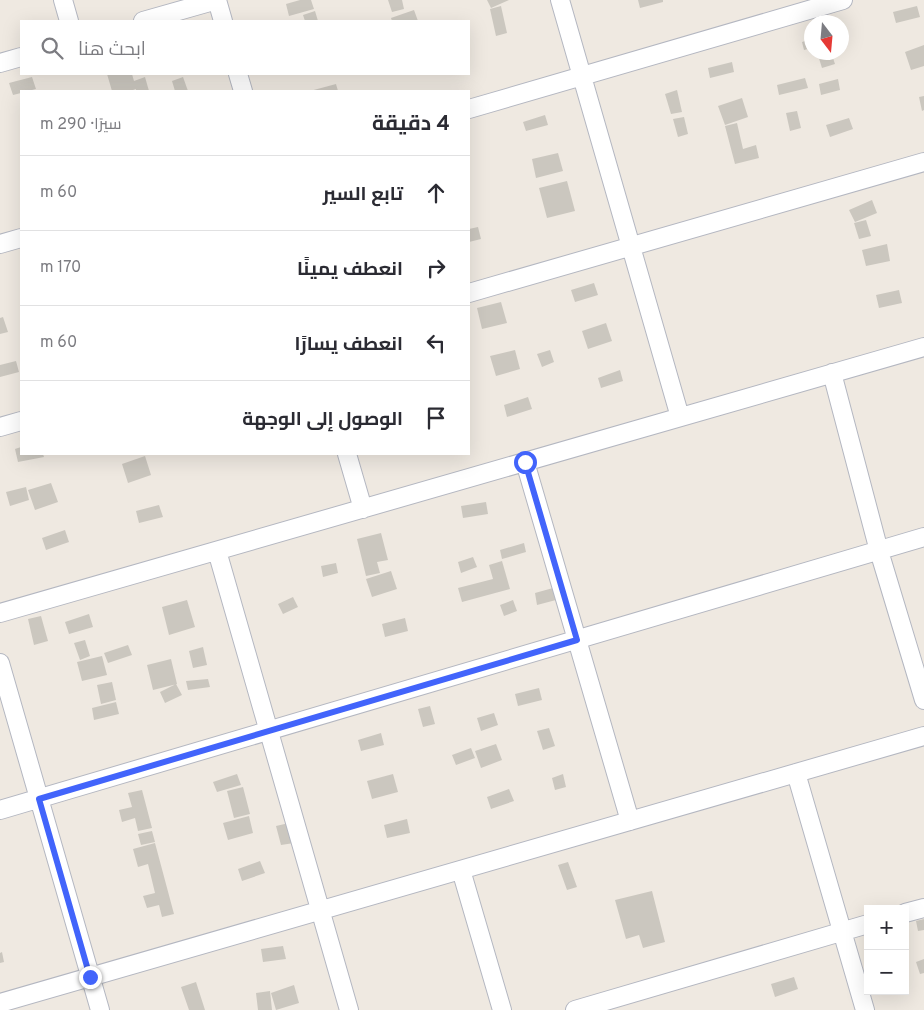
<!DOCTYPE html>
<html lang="ar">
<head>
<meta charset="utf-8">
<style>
  :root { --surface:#fff; --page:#f2f2f3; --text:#2b2b33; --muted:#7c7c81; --line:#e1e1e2 }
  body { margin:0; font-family:Overpass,Cairo,sans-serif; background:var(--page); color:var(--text); direction:rtl }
  .controls { position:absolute; right:15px; bottom:15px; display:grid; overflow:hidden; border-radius:0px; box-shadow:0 5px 20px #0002 }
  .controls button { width:45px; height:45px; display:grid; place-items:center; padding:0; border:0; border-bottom:1px solid var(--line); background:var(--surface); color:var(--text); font:25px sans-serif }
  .compass { position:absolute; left:804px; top:15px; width:45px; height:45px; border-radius:50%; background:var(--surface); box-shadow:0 5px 20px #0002; rotate:164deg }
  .stop { position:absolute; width:15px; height:15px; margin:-11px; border:4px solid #4264fb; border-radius:50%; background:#fff }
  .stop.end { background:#4264fb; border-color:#fff; box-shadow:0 1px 5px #0008 }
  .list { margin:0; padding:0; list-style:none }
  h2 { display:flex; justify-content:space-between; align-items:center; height:65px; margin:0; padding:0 20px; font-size:21px }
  h2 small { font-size:16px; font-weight:400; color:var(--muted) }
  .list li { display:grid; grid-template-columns:32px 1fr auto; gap:15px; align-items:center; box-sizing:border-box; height:75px; padding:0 20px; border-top:1px solid var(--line) }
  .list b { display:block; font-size:19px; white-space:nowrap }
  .list em { font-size:16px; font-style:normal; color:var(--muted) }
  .icon { flex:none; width:28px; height:28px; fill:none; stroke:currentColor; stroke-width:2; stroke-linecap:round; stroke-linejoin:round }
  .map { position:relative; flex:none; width:924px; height:1010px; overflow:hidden; direction:ltr }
  .search { position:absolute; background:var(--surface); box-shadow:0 5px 20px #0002; left:20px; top:20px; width:450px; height:55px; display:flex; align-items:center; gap:12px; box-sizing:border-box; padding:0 18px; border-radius:0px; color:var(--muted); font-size:19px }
  .panel { position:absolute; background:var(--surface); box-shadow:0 5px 20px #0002; left:20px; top:90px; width:450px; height:365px; border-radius:0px; direction:rtl }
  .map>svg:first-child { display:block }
</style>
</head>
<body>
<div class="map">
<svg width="924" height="1010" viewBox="0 0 924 1010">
  <rect width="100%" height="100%" fill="#efe9e1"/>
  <path fill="#cbc7bf" d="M300 0H311L314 9 289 16 286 4Z
    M388 0H402L404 9 392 12Z
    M487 0H509L491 8Z
    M638 0H663V2L640 8Z
    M501 6 507 33 496 36 490 9Z
    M917 6 920 17 896 23 893 12Z
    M414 10 418 21H392L391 18Z
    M315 11 318 21H305L303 15Z
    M812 39V48L804 50 802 42Z
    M924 45V66L911 70 905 52Z
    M817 52H831L835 64 822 68Z
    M732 62 734 72 710 78 708 68Z
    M107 74H132L134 81 145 77 149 91H136V89L130 91H112Z
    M32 77 36 89 28 91H21V93L13 95 9 83Z
    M183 77 188 91H175L172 81Z
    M805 78 808 88 779 95 777 85Z
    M838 79 840 90 821 95 819 84Z
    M336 84 338 91H310Z
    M677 90 682 112 671 114 665 94Z
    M924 96V110L922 111 919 97Z
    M742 98 748 117 725 125 718 106Z
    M797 111 801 128 790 131 786 113Z
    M545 115 548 125 526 131 523 122Z
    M684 117 688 134 678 137 673 119Z
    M849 118 853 129 830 137 826 125Z
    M737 123 743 149 756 145 759 158 735 164 725 126Z
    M558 153 563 171 536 178 532 159Z
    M567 181 575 211 547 218 539 188Z
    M872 200 877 213 855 222 849 210Z
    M866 220 871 236 859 239 854 223Z
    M478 227 481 239 469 242V229Z
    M887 244 890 261 866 266 862 250Z
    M594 283 598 295 575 302 571 290Z
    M899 290 902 303 879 308 876 295Z
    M501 302 507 323 482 329 477 308Z
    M3 317 8 332 0 334V318Z
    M606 323 612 341 588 349 582 331Z
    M515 350 520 369 496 376 490 356Z
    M550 350 554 362 542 367 537 354Z
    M16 361 19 372 0 377V365Z
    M620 370 623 381 601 388 598 378Z
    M528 397 532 409 507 417 504 405Z
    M21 447V454H43L44 457 18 462 15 449Z
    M145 456 151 475 128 483 122 464Z
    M51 483 58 502 35 510 28 490Z
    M26 487 29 500 10 506 6 492Z
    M486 502 488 514 463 518 461 506Z
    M159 505 163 517 139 523 136 511Z
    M65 530 69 542 46 550 42 538Z
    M381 533 388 560 377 562 380 573 366 576 357 539Z
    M524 543 526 552 502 559 500 550Z
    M473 557 477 567 461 573 458 562Z
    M502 561 510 589 462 602 458 588 493 579 489 565Z
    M336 563 338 573 323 577 321 566Z
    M391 571 397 589 372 597 366 579Z
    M553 588 556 600 537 605 535 593Z
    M293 597 298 607 283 614 278 604Z
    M187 600 195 627 169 635 162 607Z
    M513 600 517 611 504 616 500 605Z
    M89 614 93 627 69 634 65 622Z
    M41 616 48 641 34 645 28 619Z
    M405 618 408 631 385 637 382 624Z
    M85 640 90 656 80 660 74 643Z
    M128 645 132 655 108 663 104 653Z
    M203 647 207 665 193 668 189 651Z
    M102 656 107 675 82 681 77 662Z
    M171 659 177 684 153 690 147 665Z
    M208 679 210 687 188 690 186 681Z
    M112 682 116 700 101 704 97 685Z
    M176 684 182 695 165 703 160 692Z
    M539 688 542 700 518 706 515 694Z
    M116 702 119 714 94 720 92 708Z
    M430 706 435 724 423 727 418 709Z
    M494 713 498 725 481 731 477 718Z
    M549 728 555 746 543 750 537 731Z
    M381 733 384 745 361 751 358 740Z
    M496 744 502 760 481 768 475 751Z
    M471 748 475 758 456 765 452 755Z
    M237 774 241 785 217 792 213 782Z
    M393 774 398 792 372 799 367 781Z
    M563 774 566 787 555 790 552 778Z
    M243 787 250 814 234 818 227 791Z
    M509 789 514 801 491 809 487 797Z
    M142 790 152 828 138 831 135 818 122 822 119 810 132 807 128 793Z
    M249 816 253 833 228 840 223 823Z
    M407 819 410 833 387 838 384 825Z
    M289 823 294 843 281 845 276 826Z
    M152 831 155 842 141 845 138 834Z
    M155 843 174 914 162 917 159 905 147 908 143 896 155 893 148 864 138 867 133 849Z
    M260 861 265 873 242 881 238 869Z
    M568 862 577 887 567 890 558 865Z
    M652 891 665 942 643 948 639 935 626 939 615 900Z
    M924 919V930L918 931 916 921Z
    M283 946 286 959 263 962 261 949Z
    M2 952 4 962 0 963V953Z
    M924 959V973L920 974 916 962Z
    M794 977 798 989 775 997 771 984Z
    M196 982 205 1010H189L181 987Z
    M294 985 299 1003 276 1010 271 993Z
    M270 991 272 1010H258L256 993Z"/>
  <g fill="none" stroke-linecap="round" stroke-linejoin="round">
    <g stroke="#b4b7c1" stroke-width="20">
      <path id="minor" d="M63 0 69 21
        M217 0 223 21
        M560 0 680 417
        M143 21 217 0
        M0 63 21 57
        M238 74 243 91
        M469 109 843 0
        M0 244 21 238
        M469 293 924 162
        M832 373 879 551 924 700
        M0 427 21 421
        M347 454 363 509
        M525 462 630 821
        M217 551 349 1010
        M0 613 924 347
        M0 663 100 1010
        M796 773 865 1010
        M0 810 924 537
        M461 870 502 1010
        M905 913 924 908
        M0 1003 924 736
        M575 1010 868 924"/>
    </g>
    <use href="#minor" stroke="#fff" stroke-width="18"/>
  </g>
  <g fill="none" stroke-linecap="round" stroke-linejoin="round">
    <path stroke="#4264fb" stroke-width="6" d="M90 977 39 799 577 640 525 462"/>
  </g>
</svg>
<div class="controls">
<button>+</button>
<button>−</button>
</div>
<svg class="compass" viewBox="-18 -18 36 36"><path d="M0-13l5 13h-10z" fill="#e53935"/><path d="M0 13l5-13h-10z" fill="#7c7c81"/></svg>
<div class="stop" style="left:525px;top:462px"></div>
<div class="stop end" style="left:90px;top:977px"></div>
<div class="search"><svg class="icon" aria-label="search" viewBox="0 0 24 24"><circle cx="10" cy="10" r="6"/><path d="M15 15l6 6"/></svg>ابحث هنا</div>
<section class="panel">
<h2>4 دقيقة<small>سيرًا · 290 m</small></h2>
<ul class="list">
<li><svg class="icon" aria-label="ahead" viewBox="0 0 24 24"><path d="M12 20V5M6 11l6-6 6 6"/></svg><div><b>تابع السير</b></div><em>60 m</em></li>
<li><svg class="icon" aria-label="right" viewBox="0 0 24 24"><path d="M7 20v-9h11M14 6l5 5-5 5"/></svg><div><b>انعطف يمينًا</b></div><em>170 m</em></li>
<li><svg class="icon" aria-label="left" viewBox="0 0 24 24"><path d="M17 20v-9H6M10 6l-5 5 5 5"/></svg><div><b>انعطف يسارًا</b></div><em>60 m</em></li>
<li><svg class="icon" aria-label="arrive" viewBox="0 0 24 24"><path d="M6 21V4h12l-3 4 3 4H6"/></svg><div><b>الوصول إلى الوجهة</b></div></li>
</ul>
</section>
</div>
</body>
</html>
